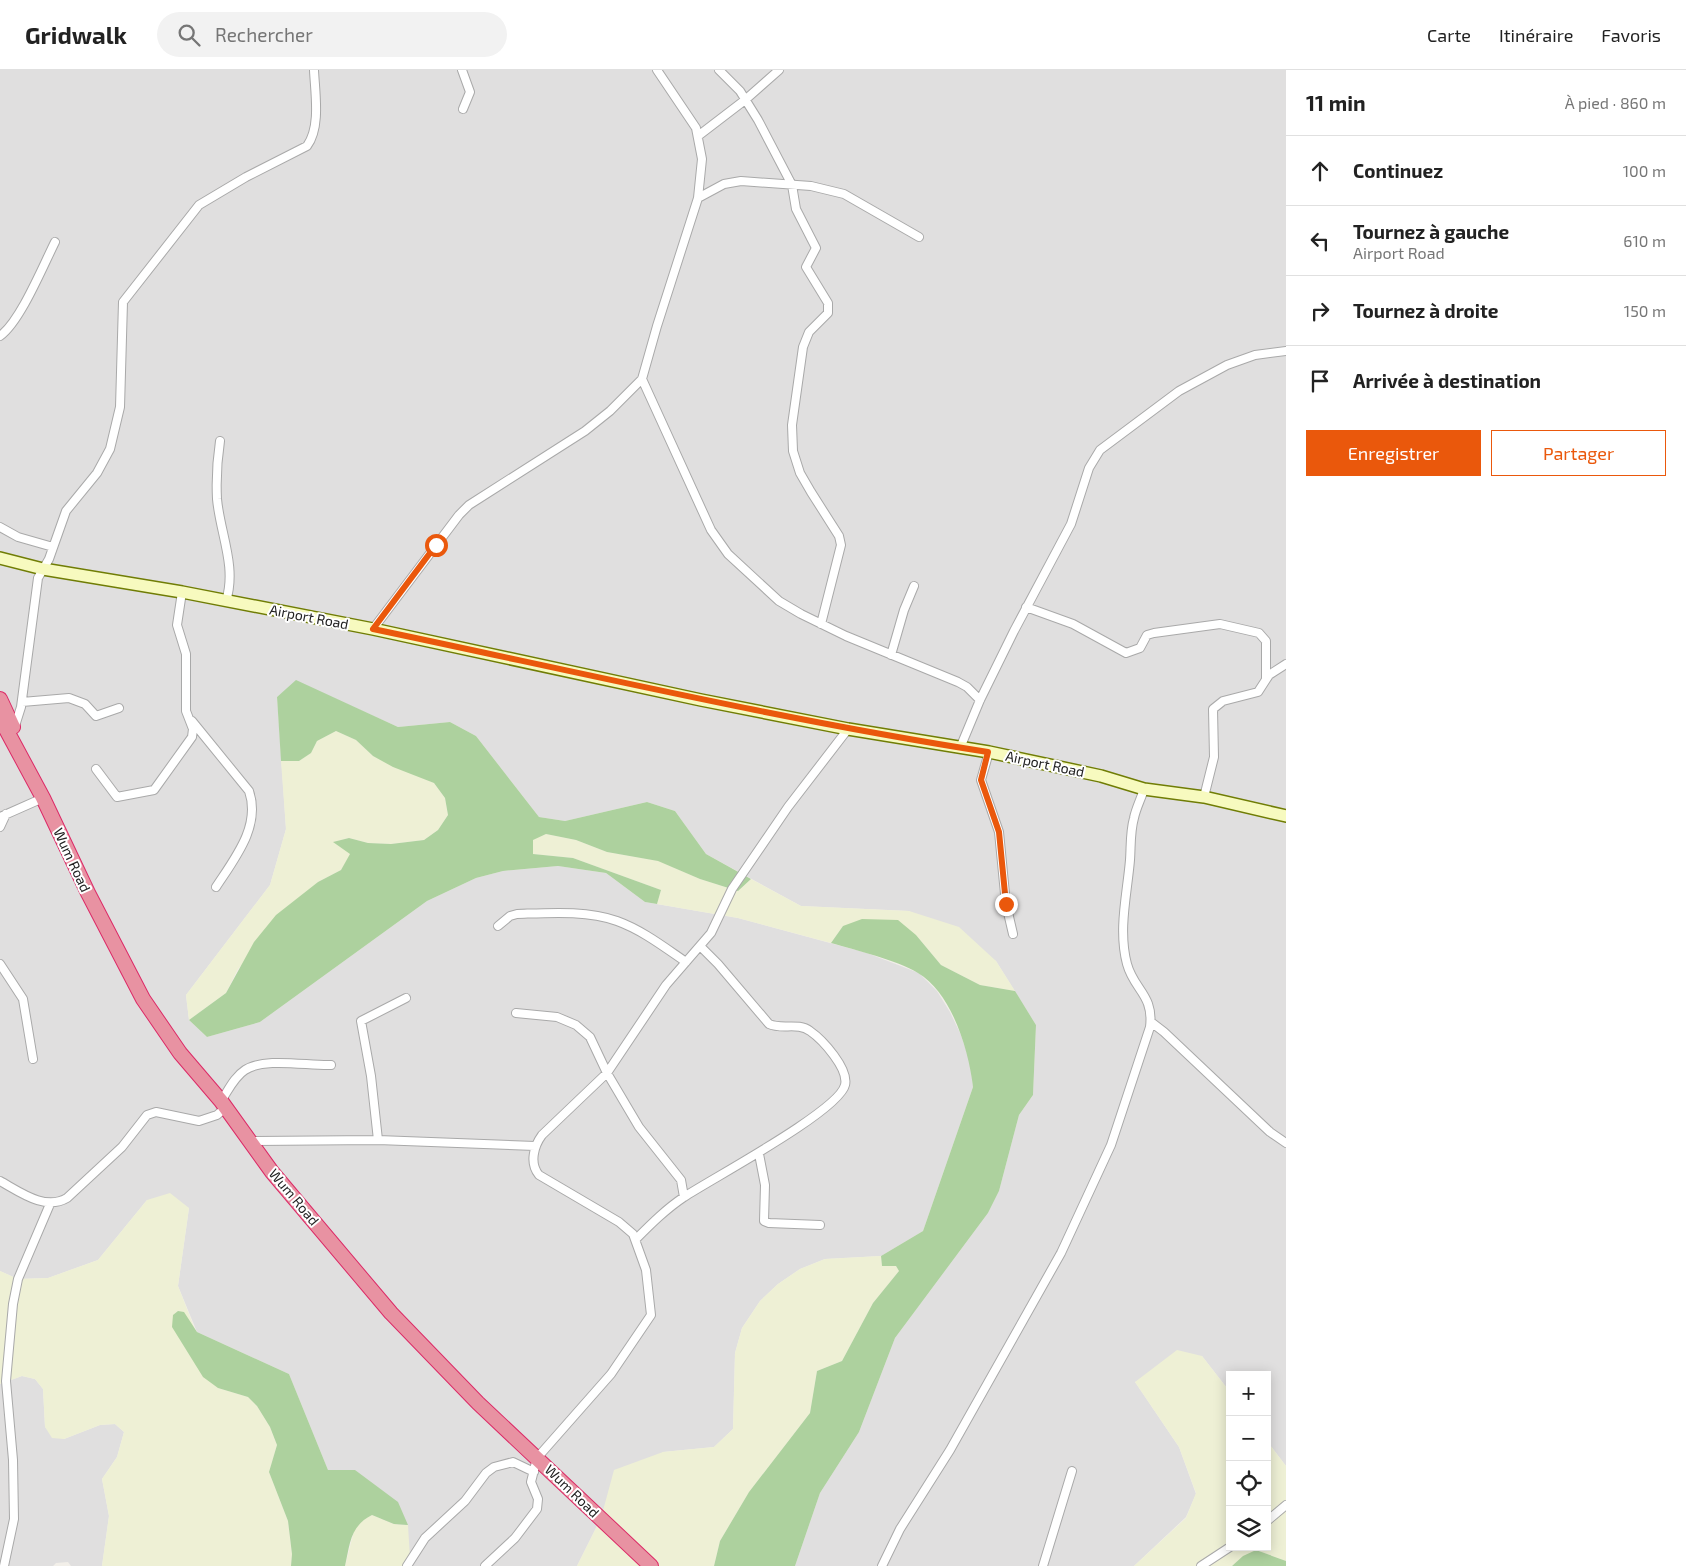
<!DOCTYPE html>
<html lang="fr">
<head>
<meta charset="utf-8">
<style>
  :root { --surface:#fff; --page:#f2f2f2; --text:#222; --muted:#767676; --line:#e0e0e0; --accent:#ea580c }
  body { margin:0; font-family:"Exo 2",sans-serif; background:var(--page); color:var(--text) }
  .controls { position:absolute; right:15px; bottom:15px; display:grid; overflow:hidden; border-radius:0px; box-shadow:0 2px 12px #0003 }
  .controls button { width:45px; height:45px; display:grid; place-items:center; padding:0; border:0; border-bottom:1px solid var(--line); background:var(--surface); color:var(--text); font:25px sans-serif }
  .stop { position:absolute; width:15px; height:15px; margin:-11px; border:4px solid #ea580c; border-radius:50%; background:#fff }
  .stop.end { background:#ea580c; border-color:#fff; box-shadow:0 1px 5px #0008 }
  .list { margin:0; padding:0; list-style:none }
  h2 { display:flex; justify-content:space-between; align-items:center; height:65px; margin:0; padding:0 20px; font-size:21px }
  h2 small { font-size:16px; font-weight:400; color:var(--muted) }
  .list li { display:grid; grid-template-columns:32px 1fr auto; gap:15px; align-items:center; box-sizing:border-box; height:70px; padding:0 20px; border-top:1px solid var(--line) }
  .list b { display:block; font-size:19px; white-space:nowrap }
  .list p { margin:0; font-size:16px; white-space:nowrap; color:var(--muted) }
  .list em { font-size:16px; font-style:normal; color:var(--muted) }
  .actions { display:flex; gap:10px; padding:15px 20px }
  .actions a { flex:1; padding:11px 0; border:1px solid var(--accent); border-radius:0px; text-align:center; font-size:18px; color:var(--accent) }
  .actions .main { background:var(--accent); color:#fff }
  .icon { flex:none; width:28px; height:28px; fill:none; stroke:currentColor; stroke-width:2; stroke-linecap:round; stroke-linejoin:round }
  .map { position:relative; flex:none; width:1286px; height:1496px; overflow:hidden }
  header { display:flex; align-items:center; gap:30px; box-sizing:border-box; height:70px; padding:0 25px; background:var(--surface); border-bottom:1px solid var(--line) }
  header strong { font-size:24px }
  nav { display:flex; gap:28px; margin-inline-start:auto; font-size:18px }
  .search { width:350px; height:45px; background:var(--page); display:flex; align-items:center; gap:12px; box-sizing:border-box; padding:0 18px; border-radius:28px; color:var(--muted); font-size:19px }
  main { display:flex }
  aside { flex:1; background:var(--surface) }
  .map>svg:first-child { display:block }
</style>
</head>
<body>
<header>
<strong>Gridwalk</strong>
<div class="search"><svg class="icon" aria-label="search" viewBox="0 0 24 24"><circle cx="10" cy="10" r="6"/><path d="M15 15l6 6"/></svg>Rechercher</div>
<nav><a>Carte</a><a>Itinéraire</a><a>Favoris</a></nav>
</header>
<main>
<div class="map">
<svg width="1286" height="1496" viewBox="0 0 1286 1496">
  <rect width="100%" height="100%" fill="#f2efe9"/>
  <path fill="#e0dfdf" d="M0 0H1286V1396L1267 1371V1305H1230V1322L1202 1286 1135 1312 1179 1377 1196 1424 1186 1447 1134 1496H795L820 1423 859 1362 895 1268 988 1143 999 1121 1019 1045 1033 1025 1036 955 996 891 909 841 801 836 706 784 675 741 647 732 565 751 539 747 476 666 450 652 398 657 296 611 277 627 286 759 270 815 186 925 189 950 207 967 260 952 427 831 476 808 503 801 558 796 606 803 645 832 738 848 867 883 919 903 937 921 950 942 961 965 970 992 973 1017 923 1161 881 1186 825 1189 800 1199 778 1214 760 1231 742 1258 735 1283 733 1359 714 1377 663 1382 601 1448 577 1496H407L355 1400H328L289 1304 197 1262 178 1216 189 1138 147 1130 98 1190 48 1208 18 1209 0 1201Z
    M22 1306 35 1309 43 1319 45 1357 64 1369 100 1355 115 1354 124 1362 117 1387 102 1409 109 1446 102 1496H71L68 1492 56 1493 53 1496H0V1314Z"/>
  <path fill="#eef0d5" d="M336 661 356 670 373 686 434 713 445 728 448 745 438 760 424 770 391 774 368 773 349 768 334 772 351 784 341 800 318 812 238 899 226 923 189 950 186 925 270 815 286 759 281 691H299L311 682 317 671Z
    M546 764 576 770 607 782 659 791 700 809 738 821 751 809 801 836 909 841 959 857 996 891 1015 921 980 915 941 895 916 865 843 856 831 873 738 848 657 834 661 820 573 788 533 784V769Z
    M170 1123 189 1138 178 1216 218 1318 248 1327 257 1336 270 1357 277 1375 269 1402 288 1451 292 1484 291 1496H102L109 1446 102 1409 117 1387 124 1362 115 1354 100 1355 64 1369 52 1368 45 1357 43 1319 35 1309 22 1306 0 1314V1201L18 1209 48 1208 98 1190 147 1130Z
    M881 1186 882 1196H896L899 1201 873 1233 842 1291 817 1301 810 1343 749 1422 720 1471 714 1496H577L601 1448 614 1400 663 1382 714 1377 733 1359 735 1283 742 1258 760 1231 778 1214 800 1199 825 1189Z
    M1177 1280 1202 1286 1230 1322V1477H1267V1371L1286 1396V1491L1256 1480 1232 1496H1134L1186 1448 1196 1423 1179 1377 1135 1312Z
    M372 1445 394 1454 408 1455 410 1488 407 1496H345L354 1461 360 1451Z"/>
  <path fill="#add19e" d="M296 610 398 657 450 652 476 666 539 747 565 751 647 732 675 741 706 784 751 809 738 821 700 809 658 791 607 782 576 770 546 764 533 770V784L573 788 661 820 657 834 645 832 606 803 558 796 503 801 476 808 427 831 260 952 207 967 189 950 226 923 254 872 276 845 318 812 341 800 350 784 333 772 349 768 368 773 391 774 424 770 438 760 448 745 445 728 434 713 393 697 373 686 356 670 336 661 317 671 311 683 299 691H281L277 627Z
    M862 849 898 850 916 865 941 895 980 915 1015 921 1036 955 1033 1025 1019 1045 999 1121 988 1143 895 1268 859 1362 820 1423 795 1496H714L720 1471 749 1422 810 1343 817 1301 842 1291 873 1233 899 1201 896 1196H882L881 1186 923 1161 973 1017C969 981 952 923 918 903 897 890 855 880 831 873L843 856Z
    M178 1241 184 1242 197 1262 289 1304 328 1400H355L398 1432 408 1455 394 1454 372 1445C350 1456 350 1474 345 1496H291L292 1484 288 1451 269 1402 277 1375 270 1357 257 1336 248 1327 218 1318 203 1307 172 1257 173 1245Z
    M1256 1480 1286 1491V1496H1232L1243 1486Z"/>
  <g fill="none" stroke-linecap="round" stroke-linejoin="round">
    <g stroke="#a9a9a9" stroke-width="10">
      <path id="street" d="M462 0 470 22 463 39
        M719 0 740 21 758 50 792 115 796 139 816 178 806 197 828 233V243L809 262 803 277 792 355 793 381 800 403 811 422 839 466 841 475 821 554
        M698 66 745 30 779 0
        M698 128 724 114 741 111 811 116 844 124 919 167
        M0 266C20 252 43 196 55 172
        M642 309 711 460 728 484 779 531 801 544 846 566 958 612 967 617 980 630
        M220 371C217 391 216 409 217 429 220 463 237 497 226 531
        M0 457 18 467 53 477
        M1026 537 1073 554 1126 583 1140 578 1147 565 1154 563 1220 554 1259 563 1266 571V608
        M373 559 459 445 469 435 585 361 610 341 642 309 657 256 698 128 702 89 696 58 657 0
        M891 585 904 540 914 516
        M22 632 69 628 85 634 96 646 119 638
        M192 651 249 721C261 756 235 788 216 817
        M14 659 21 637 38 508 49 489 66 441 97 403 110 379 120 337 123 232 199 135 246 107 307 76C321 57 315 23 314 0
        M960 678 980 630 1014 561 1071 454 1089 398 1100 380 1179 321 1227 295 1255 285 1286 281
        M989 682 981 710 999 762 1006 834 1013 864
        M96 699 117 727 154 720 192 667 193 659 186 641V584L177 555 182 522
        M1204 727 1214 687 1213 639 1223 631 1258 622 1269 605 1286 594
        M0 747 43 728
        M0 757 6 744
        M498 856 510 846 517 844C548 843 587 840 617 851 642 860 664 877 686 892
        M0 894 23 929 33 989
        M516 943 557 947 576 955 590 967 607 1003 639 1057 681 1110 684 1127
        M1151 952 1164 962 1270 1062 1286 1073
        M221 1031C228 1021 234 1007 245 1000 264 987 308 996 331 995
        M378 1070 371 1006 361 951 406 928
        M249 1071 378 1070 535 1076
        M759 1084 765 1115 764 1151 769 1153 820 1155
        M0 1111C20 1122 45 1141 67 1128L122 1077 147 1045 156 1042 199 1051 217 1045 225 1038
        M636 1169C651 1154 666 1139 684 1127 711 1109 839 1041 845 1015 849 999 823 970 810 961 798 952 782 960 769 954L718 894 701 877
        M1267 1451 1286 1435
        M4 1496 14 1449 13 1390 6 1311 13 1234 18 1209 50 1134
        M407 1496 425 1468 465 1431 486 1403 494 1397 513 1392 534 1402
        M485 1496 515 1468 537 1439 538 1429 531 1412 537 1388 611 1304 651 1245 646 1200 633 1164 619 1152 539 1105C529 1093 534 1076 542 1065L607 1003 666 915 711 863 732 819 788 737 848 659
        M882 1496 900 1459 950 1380 1061 1183 1111 1075 1150 957C1154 925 1134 920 1127 894 1118 860 1127 825 1130 790 1131 776 1130 762 1134 748 1136 738 1141 729 1144 719
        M1043 1496 1072 1401
        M1201 1496 1230 1477"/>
    </g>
    <g stroke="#707d05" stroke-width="14">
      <path id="secondary" d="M0 488 43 499 182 522 373 559 701 630 848 659 989 682 1101 706 1144 719 1204 727 1286 746"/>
    </g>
    <g stroke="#dc2a67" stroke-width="16">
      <path id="highway" d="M0 629 13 657
        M0 648 43 728 88 823 143 929 180 983 221 1031 272 1102 391 1243 478 1333 651 1496"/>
    </g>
    <use href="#street" stroke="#fff" stroke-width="8"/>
    <use href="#secondary" stroke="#f7fabf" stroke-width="11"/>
    <use href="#highway" stroke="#e892a2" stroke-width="14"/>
  </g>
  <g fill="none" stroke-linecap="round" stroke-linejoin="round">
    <path stroke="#ea580c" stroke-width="6" d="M436 475 373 559C578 602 782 650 988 682L981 710 999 762 1006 834"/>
  </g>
  <g text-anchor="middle" stroke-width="4" stroke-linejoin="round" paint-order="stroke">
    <g font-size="14" fill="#222" stroke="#fff">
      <text transform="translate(309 547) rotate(11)" y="5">Airport Road</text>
      <text transform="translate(1045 694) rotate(12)" y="5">Airport Road</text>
      <text transform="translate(72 790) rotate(65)" y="5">Wum Road</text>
      <text transform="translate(294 1127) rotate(50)" y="5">Wum Road</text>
      <text transform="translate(572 1421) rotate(44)" y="5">Wum Road</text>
    </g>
  </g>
</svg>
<div class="controls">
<button>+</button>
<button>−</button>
<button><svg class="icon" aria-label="locate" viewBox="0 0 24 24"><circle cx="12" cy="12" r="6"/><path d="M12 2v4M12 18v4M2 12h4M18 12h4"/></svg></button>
<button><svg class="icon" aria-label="layers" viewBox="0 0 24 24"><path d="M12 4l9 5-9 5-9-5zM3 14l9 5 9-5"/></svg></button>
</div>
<div class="stop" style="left:436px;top:475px"></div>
<div class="stop end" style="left:1006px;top:834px"></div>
</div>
<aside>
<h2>11 min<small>À pied · 860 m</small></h2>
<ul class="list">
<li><svg class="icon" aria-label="ahead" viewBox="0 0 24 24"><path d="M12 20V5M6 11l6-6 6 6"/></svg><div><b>Continuez</b></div><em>100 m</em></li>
<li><svg class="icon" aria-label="left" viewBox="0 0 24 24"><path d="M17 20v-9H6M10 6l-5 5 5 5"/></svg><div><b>Tournez à gauche</b><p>Airport Road</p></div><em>610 m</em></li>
<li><svg class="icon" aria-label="right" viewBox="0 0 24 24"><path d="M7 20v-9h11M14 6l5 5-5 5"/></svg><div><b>Tournez à droite</b></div><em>150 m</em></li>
<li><svg class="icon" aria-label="arrive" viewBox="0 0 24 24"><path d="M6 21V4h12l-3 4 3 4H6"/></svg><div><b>Arrivée à destination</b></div></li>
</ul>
<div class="actions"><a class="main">Enregistrer</a><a>Partager</a></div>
</aside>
</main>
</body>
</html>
